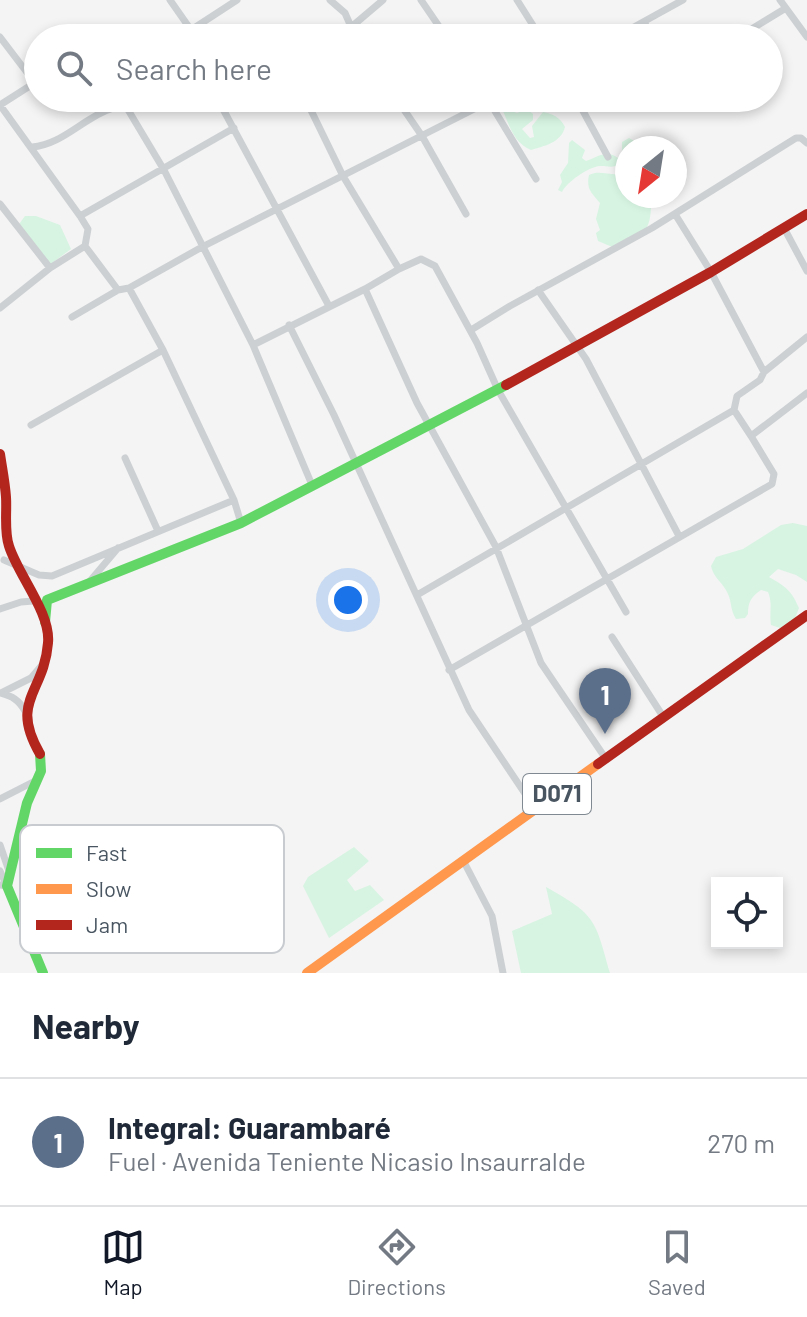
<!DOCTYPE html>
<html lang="en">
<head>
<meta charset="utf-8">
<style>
  :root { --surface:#fff; --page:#f2f2f3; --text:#1f2937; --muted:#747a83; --line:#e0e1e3; --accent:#111827 }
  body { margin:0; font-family:Barlow,sans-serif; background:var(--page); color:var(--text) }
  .controls { position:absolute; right:24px; bottom:24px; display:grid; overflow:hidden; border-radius:0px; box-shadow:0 4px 12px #0003 }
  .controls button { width:72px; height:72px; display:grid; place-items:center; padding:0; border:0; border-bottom:2px solid var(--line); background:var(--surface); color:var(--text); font:40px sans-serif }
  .compass { position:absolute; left:615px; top:136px; width:72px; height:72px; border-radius:50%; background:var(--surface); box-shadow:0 4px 12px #0003; rotate:210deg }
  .you { position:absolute; left:348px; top:600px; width:28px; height:28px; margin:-20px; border:6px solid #fff; border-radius:50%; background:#1a73e8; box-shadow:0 0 0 12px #1a73e833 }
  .badge { display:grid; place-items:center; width:52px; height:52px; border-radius:50%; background:var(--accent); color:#fff; font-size:26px; font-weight:700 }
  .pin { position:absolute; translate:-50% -66px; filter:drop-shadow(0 2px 4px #0008) }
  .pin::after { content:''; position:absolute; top:42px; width:28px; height:24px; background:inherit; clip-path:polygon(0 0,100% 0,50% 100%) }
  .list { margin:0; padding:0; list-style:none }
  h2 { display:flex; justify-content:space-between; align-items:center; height:104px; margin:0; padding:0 32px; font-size:34px }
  h2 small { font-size:26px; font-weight:400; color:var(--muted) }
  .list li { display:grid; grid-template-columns:52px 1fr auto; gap:24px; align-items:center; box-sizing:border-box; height:128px; padding:0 32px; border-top:2px solid var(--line) }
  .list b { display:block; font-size:30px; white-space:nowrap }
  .list p { margin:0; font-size:26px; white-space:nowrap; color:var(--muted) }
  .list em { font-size:26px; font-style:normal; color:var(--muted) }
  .icon { flex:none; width:44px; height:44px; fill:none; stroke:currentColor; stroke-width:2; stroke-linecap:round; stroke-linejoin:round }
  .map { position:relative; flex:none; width:807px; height:973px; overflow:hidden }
  .search { position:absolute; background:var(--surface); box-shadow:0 4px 12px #0003; left:24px; right:24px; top:24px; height:88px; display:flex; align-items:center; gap:20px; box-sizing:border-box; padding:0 28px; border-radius:44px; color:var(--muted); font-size:30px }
  .sheet { height:232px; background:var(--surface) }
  nav { display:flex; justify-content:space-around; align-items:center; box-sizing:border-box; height:112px; border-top:2px solid var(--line); background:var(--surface); font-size:22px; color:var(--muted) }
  nav a { display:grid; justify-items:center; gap:4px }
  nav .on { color:var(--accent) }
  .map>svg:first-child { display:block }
</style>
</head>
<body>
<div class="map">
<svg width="807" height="973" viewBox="0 0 807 973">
  <rect width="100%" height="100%" fill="#f4f4f4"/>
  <path fill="#d7f4e2" d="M514 98H525L526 100 511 108 512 111 517 113 527 109 533 114V120L522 129 530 138 534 137 532 126 543 112C553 114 560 117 565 127 561 143 544 146 531 150 513 142 510 126 502 109Z
    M629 138 647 148H627V196H665L651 207C650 235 640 236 617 249L598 241 596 233 600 230 596 219 600 203C591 193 586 188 589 175 600 169 612 177 623 173 626 163 621 153 622 142Z
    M572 140 585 150 582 158 586 161C597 157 607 149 618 158L619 165C611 168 608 166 600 166 588 167 567 182 562 192L558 190 562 182 560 175 568 163 569 143Z
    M25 216H36L60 225 71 249 48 266 17 227Z
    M793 523 807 526V582L796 575 778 569 769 577C785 586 792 591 799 608L794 621 783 629 771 625C769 612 773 604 768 592L761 590C751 597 748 602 748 614L745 618 736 619C730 609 732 603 728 594 723 582 714 579 711 566L716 557 743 549 781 525Z
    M354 847 369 861 347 880 355 891 370 885 384 900 329 938 303 886 308 877Z
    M546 887C596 915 595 919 610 973H521L512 931 552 914Z"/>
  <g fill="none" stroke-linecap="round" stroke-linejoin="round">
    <path stroke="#cdd0d3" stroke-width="7" d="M170 0 191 30V38
      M330 0 345 13 356 38
      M421 0 447 38
      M517 0 541 38
      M780 0 807 37
      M644 22 653 38
      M350 28 383 0
      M191 30 237 0
      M0 37 35 83
      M614 38 683 0
      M737 38 786 8
      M121 98 164 170 253 345 312 485
      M217 98 329 306
      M396 98 422 136 466 214
      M487 98 536 179
      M576 98 608 157
      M0 105 80 216 88 229 85 246 50 268 0 308
      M0 105 36 82
      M32 147C59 145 79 123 103 112 115 106 127 105 139 98
      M0 204 50 268
      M675 214 711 272 764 372 760 380 737 396 734 410
      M80 216 234 128
      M784 228 807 271
      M85 246 118 290
      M399 269 421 259 435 266 477 343 498 390 626 612
      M129 288 163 350 234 500 241 523
      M365 289 417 403 496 547 541 663 606 759
      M538 290 586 359 679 536
      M72 317 118 290 129 288 202 247 496 98
      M289 325 334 415 469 710 536 810
      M471 330 510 306 652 228 796 138H801L807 143
      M253 345 365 289 399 269 343 176 305 98
      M764 372 807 337
      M31 425 163 350
      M125 458 158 531
      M4 560 39 575 52 576 234 500
      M90 581 118 548
      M417 595 734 410 751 436
      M0 609 21 602 33 601
      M612 637 664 718
      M449 670 772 484 774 474 751 436 807 393
      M0 693C12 696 19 700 25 711
      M1 693 31 678 42 665
      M0 799 37 780
      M0 845 9 871
      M464 862 492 916 503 973
      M0 871 7 886 0 885"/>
    <path stroke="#63d668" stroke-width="10" d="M45 622 47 600 241 523 506 385
      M40 754 41 771 27 803 7 886 43 973"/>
    <path stroke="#ff974d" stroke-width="10" d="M307 973 598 764"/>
    <path stroke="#b3261e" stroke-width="10" d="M506 385 711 272 807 214
      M0 454C2 468 5 483 6 497 7 512 4 532 9 546 18 575 51 613 48 643 44 694 9 700 40 754
      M598 764 807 615"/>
  </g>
  <g text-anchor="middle" stroke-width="8" stroke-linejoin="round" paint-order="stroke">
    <rect fill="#fff" stroke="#808991" stroke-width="2" x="523" y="774" width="68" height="40" rx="6"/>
    <g font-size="24" font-weight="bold" fill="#495662">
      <text x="557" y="802">D071</text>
    </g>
  </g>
  <rect x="20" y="825" width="264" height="128" rx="12" fill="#fff" stroke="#c8ccd0" stroke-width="2"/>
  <rect x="36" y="848" width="36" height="10" fill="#63d668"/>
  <rect x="36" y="884" width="36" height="10" fill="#ff974d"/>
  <rect x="36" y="920" width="36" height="10" fill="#b3261e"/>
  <g font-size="22" fill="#495662">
    <text x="86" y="861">Fast</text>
    <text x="86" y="897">Slow</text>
    <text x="86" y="933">Jam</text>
  </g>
</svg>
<div class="controls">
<button><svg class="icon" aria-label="locate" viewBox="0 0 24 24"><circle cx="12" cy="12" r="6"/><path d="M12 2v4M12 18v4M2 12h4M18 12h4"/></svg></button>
</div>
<svg class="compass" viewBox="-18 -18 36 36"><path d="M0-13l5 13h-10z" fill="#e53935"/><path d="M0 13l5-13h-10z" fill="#747a83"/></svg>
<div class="you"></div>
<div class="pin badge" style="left:605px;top:734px;background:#5c6f8a">1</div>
<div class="search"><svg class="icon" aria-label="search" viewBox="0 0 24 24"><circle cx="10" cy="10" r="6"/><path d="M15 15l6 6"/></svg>Search here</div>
</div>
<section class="sheet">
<h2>Nearby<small></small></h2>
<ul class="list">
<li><span class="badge" style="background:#5c6f8a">1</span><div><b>Integral: Guarambaré</b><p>Fuel · Avenida Teniente Nicasio Insaurralde</p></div><em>270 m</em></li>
</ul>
</section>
<nav>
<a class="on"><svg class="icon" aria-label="map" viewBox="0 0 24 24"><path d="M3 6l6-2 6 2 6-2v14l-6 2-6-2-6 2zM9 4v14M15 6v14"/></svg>Map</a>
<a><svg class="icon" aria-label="directions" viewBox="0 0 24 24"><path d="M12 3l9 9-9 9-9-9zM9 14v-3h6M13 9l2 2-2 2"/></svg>Directions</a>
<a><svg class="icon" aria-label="saved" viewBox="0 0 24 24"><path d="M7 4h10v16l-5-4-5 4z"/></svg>Saved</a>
</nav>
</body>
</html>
